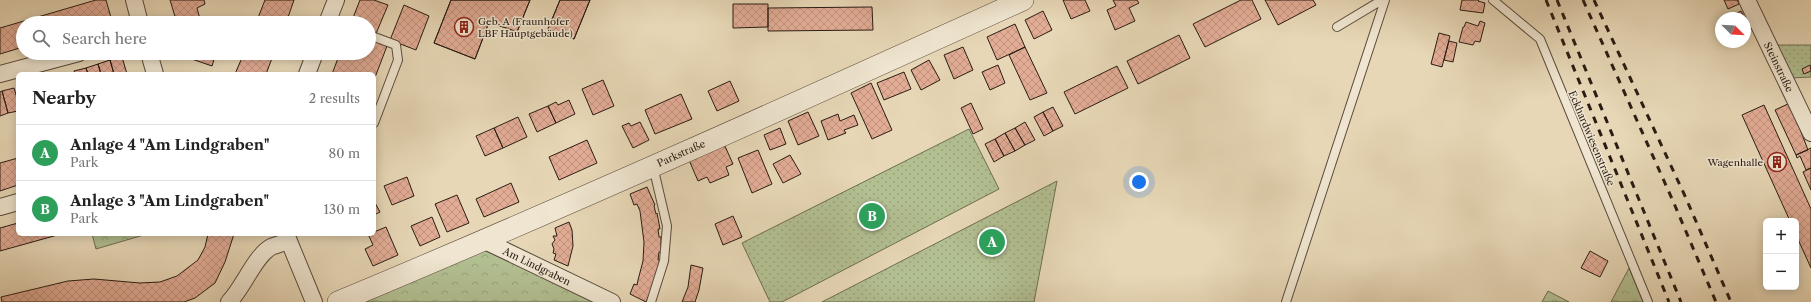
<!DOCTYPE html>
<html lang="en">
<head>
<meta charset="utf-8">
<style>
  :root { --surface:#fff; --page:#f2f2f2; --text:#222; --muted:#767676; --line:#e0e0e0; --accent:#b45309 }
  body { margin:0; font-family:"Libre Caslon Text",serif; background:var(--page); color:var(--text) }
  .controls { position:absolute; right:12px; bottom:12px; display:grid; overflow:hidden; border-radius:6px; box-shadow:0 2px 10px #0003 }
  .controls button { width:36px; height:36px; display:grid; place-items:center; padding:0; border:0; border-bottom:1px solid var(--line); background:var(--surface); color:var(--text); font:20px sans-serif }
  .compass { position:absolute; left:1715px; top:12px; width:36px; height:36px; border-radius:50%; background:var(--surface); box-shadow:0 2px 10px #0003; rotate:114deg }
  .you { position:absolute; left:1139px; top:182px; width:14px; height:14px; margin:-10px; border:3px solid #fff; border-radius:50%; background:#1a73e8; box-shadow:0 0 0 6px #1a73e833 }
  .badge { display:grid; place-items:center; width:26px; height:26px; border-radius:50%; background:var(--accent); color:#fff; font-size:13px; font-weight:700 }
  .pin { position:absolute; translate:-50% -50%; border:2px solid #fff; box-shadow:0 1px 4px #0006 }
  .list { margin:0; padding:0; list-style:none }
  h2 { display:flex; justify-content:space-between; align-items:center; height:52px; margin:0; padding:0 16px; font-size:17px }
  h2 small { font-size:13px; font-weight:400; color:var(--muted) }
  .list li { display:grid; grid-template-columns:26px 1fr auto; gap:12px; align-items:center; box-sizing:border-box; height:56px; padding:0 16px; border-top:1px solid var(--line) }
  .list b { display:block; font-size:15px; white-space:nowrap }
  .list p { margin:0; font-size:13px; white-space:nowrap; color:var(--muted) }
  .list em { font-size:13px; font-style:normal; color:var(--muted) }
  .icon { flex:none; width:22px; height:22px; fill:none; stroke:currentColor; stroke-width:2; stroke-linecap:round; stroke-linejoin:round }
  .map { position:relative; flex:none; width:1811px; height:302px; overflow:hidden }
  .search { position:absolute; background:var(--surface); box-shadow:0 2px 10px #0003; left:16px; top:16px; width:360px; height:44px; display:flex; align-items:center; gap:10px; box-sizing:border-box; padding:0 14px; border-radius:22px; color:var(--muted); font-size:15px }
  .panel { position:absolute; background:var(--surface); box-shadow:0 2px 10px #0003; left:16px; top:72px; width:360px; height:164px; border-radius:6px }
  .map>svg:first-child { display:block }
</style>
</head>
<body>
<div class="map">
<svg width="1811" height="302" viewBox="0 0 1811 302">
  <defs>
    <pattern id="grass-dots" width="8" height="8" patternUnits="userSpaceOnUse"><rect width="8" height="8" fill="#b2bf91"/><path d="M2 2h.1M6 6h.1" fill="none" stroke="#99a47c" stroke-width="1.8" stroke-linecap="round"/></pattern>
    <pattern id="forest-crowns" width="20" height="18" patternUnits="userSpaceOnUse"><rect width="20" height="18" fill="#b2bf91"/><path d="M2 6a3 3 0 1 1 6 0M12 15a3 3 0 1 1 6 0" fill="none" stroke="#99a47c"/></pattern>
    <pattern id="building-cross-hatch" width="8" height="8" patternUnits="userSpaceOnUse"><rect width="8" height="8" fill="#e2ac95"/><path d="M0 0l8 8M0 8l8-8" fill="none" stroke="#c29380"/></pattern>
  </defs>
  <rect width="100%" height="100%" fill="#e7d7b6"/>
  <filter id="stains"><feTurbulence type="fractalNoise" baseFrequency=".005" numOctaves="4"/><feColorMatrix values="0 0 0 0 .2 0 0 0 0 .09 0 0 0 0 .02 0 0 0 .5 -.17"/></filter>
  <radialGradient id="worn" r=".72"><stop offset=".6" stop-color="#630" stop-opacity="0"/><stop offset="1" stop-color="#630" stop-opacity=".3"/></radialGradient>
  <path fill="url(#grass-dots)" stroke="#6e6e52" d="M1776 45H1811V77L1791 78Z
    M969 129 999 189 782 302H770L742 243Z
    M1057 181 1034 302H822Z"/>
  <path fill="url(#forest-crowns)" stroke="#6e6e52" d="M92 234H147L96 249Z
    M481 249 600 302H366Z
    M1629 268 1643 302H1611Z
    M1548 291 1569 302H1542Z"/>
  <path fill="url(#building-cross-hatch)" stroke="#2a1c13" d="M96 0H106L112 21 106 23H23V47L0 54V28Z
    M170 0H204L205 4 197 8 201 23H177Z
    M265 0H294L286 23H256Z
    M360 0H374L388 5 375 36 369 34V23H351Z
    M451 0H530L517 32 489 22 475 59 434 43Z
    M451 0H530L517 32 489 22 475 59 434 43Z
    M560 0H590L574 39 548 29Z
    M560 0H590L574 39 548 29Z
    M1063 0H1085L1090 11 1071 19Z
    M1113 0H1137L1139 3 1129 8 1135 21 1115 30 1107 10 1116 6Z
    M1241 0H1252L1261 19 1205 47 1193 24Z
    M1265 0H1313L1316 5 1278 25Z
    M1462 0H1479L1478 1 1485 3 1483 13 1460 10Z
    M1724 0H1737L1739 4 1728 9Z
    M733 4H768V27L733 28Z
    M404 5 429 16 416 50 390 40Z
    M872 7 873 30 768 31V8Z
    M1043 11 1052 30 1034 39 1025 20Z
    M1741 11 1745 18H1737L1735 14Z
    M1745 19 1751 30 1745 33Z
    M1480 21 1485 23 1480 42 1475 41 1473 45 1459 42 1463 27H1464L1466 22 1478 26Z
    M1015 24 1025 47 997 60 987 37Z
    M1439 33 1450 36 1442 67 1431 64Z
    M1179 35 1190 58 1138 84 1127 61Z
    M369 39 387 46 374 80V74H332L340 53H369Z
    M1449 41 1457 43 1453 62 1444 60Z
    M963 47 973 70 954 79 944 55Z
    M1025 47 1047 93 1030 100 1009 55Z
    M185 53H216L212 66 186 57Z
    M244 53H274L266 74H235Z
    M122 57 127 74H114L110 60Z
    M110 60 114 74H101L98 64Z
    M929 60 940 80 921 90 911 70Z
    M98 64 101 74H88L86 68Z
    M998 65 1005 83 990 90 982 72Z
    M1810 65 1811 71 1804 74 1802 69Z
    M1117 66 1128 88 1075 114 1064 92Z
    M86 68 88 74H75L74 71Z
    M904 72 911 89 884 100 877 83Z
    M603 80 614 106 593 115 582 89Z
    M730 81 739 101 717 111 708 91Z
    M871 83 892 130 872 139 851 93Z
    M14 88 18 101V111L8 113 2 91Z
    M2 91 8 113 0 116V92Z
    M681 94 692 119 655 134 645 110Z
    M569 100 575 114 556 123 548 106 556 102 558 105Z
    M971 103 983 129 973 134 961 108Z
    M1790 103 1808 150 1796 155 1775 110Z
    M1764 105 1811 209V268L1796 235V221H1790L1742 115Z
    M548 106 556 123 537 132 529 114Z
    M1053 107 1063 126 1053 131 1043 112Z
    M808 112 819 136 798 145 788 121Z
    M1043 112 1053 131 1044 136 1034 117Z
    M838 114 840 121 854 115 858 125 844 130 846 133 828 140 821 121Z
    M518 117 527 137 503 148 494 128Z
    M640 122 649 140 633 148 622 126 629 123 631 126Z
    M1025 122 1035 140 1025 145 1015 128Z
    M494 128 503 148 485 156 476 136Z
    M780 128 786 144 770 150 764 135Z
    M1015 128 1025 145 1015 151 1005 133Z
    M1005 133 1015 151 1004 156 995 139Z
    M995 139 1004 156 994 162 985 144Z
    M587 140 597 163 559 180 549 157Z
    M724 144 733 164 726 167 729 175 710 183 707 177 698 181 689 160Z
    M1811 148V168L1806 170 1800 156 1797 158 1796 155Z
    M758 150 772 184 752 193 738 158Z
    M790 155 801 174 783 183 773 164Z
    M18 158V185L0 191V163Z
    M1811 168V190L1803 172Z
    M407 177 414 196 392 205 384 186Z
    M511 183 519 202 484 217 476 199Z
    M647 187 655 205 654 206 656 214 657 213 660 229H658L659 237H661V252H659L658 260H660L651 291 646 302 630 294 634 284 637 285 638 280 643 261 644 242 640 211 637 204 634 205 630 194Z
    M457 195 469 223 447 232 435 204Z
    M374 201 380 212 374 215Z
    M733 216 742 237 723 245 715 224Z
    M432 217 440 237 420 246 411 226Z
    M569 222 572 230 573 246 568 266 554 260 556 254 553 253 554 249 552 244 555 240 553 236H557L555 228Z
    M18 223V234H61L0 251V228Z
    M386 227 398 255 373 266 365 249 373 245 368 234H374V232Z
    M208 234H234L225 262 215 283 195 298 184 302H2L1 297 68 281 94 279 140 283 160 282 177 276 198 260 205 247Z
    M1590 251 1608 261 1600 277 1581 268Z
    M691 265 703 268 699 290 695 302H682L688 287Z"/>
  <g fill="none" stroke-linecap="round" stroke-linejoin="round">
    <g stroke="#594b3c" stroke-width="10">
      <path id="service" d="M1493 0 1540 39 1648 302
        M329 19 340 23
        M1337 27 1382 0
        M369 35 396 45 398 60 374 123
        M651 302 664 261 667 226 653 166
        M1286 302 1385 0"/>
    </g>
    <g stroke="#594b3c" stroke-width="18">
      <path id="minor" d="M134 0 140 23
        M1747 0 1811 133
        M327 23 336 0
        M149 53 155 74
        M0 74 79 53
        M307 74 315 53
        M0 207 18 202
        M286 234 314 302
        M483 240 612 302
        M229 302C243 288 255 256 271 247 276 245 283 243 288 241"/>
    </g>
    <g stroke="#594b3c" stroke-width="22">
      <path id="tertiary" d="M338 302C568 206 796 103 1023 0"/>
    </g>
    <use href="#service" stroke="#efe5d0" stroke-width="8"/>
    <use href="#minor" stroke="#efe5d0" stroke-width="16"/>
    <use href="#tertiary" stroke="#efe5d0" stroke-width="21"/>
    <path stroke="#2a1c13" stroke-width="3" stroke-dasharray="7 7" stroke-linecap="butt" d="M1546 0 1669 302
      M1557 0 1681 302
      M1583 0 1673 201 1716 302
      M1594 0 1685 196 1731 302"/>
  </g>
  <defs>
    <g id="building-ring" transform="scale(1)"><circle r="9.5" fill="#efe5d0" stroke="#8f2418" stroke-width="1.5"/><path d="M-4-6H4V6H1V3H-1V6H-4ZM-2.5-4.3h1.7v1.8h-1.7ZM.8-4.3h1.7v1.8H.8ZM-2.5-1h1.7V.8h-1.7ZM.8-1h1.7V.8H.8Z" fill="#8f2418"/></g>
  </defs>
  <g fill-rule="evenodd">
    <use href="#building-ring" x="464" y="27"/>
    <use href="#building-ring" x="1777" y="162"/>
  </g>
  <g text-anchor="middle" stroke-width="3" stroke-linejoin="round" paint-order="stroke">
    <g font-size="10" fill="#2a1c13" stroke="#efe5d0" text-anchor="start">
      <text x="478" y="25">Geb. A (Fraunhofer<tspan x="478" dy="12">LBF Hauptgebäude)</tspan></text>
      <text x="1763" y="166" text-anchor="end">Wagenhalle</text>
    </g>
    <g font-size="10" fill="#2a1c13" stroke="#efe5d0">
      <text transform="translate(1779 67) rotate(64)" y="4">Steinstraße</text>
      <text transform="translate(1592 138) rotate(67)" y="4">Eckhardwiesenstraße</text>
      <text transform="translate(681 153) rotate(-24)" y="4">Parkstraße</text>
      <text transform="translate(537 266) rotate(26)" y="4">Am Lindgraben</text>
    </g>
  </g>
  <rect width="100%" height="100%" filter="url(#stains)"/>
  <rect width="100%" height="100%" fill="url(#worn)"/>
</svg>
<div class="controls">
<button>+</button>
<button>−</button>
</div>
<svg class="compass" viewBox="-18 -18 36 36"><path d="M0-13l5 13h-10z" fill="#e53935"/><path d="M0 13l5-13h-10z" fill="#767676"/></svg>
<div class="you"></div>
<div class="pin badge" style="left:992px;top:242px;background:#2e9e5b">A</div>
<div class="pin badge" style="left:872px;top:216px;background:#2e9e5b">B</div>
<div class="search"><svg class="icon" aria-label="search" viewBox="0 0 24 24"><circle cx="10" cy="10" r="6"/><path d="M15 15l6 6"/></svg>Search here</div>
<section class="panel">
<h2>Nearby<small>2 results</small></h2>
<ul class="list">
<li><span class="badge" style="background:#2e9e5b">A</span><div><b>Anlage 4 &quot;Am Lindgraben&quot;</b><p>Park</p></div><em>80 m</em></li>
<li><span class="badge" style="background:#2e9e5b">B</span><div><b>Anlage 3 &quot;Am Lindgraben&quot;</b><p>Park</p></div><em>130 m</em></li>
</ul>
</section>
</div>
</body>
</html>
